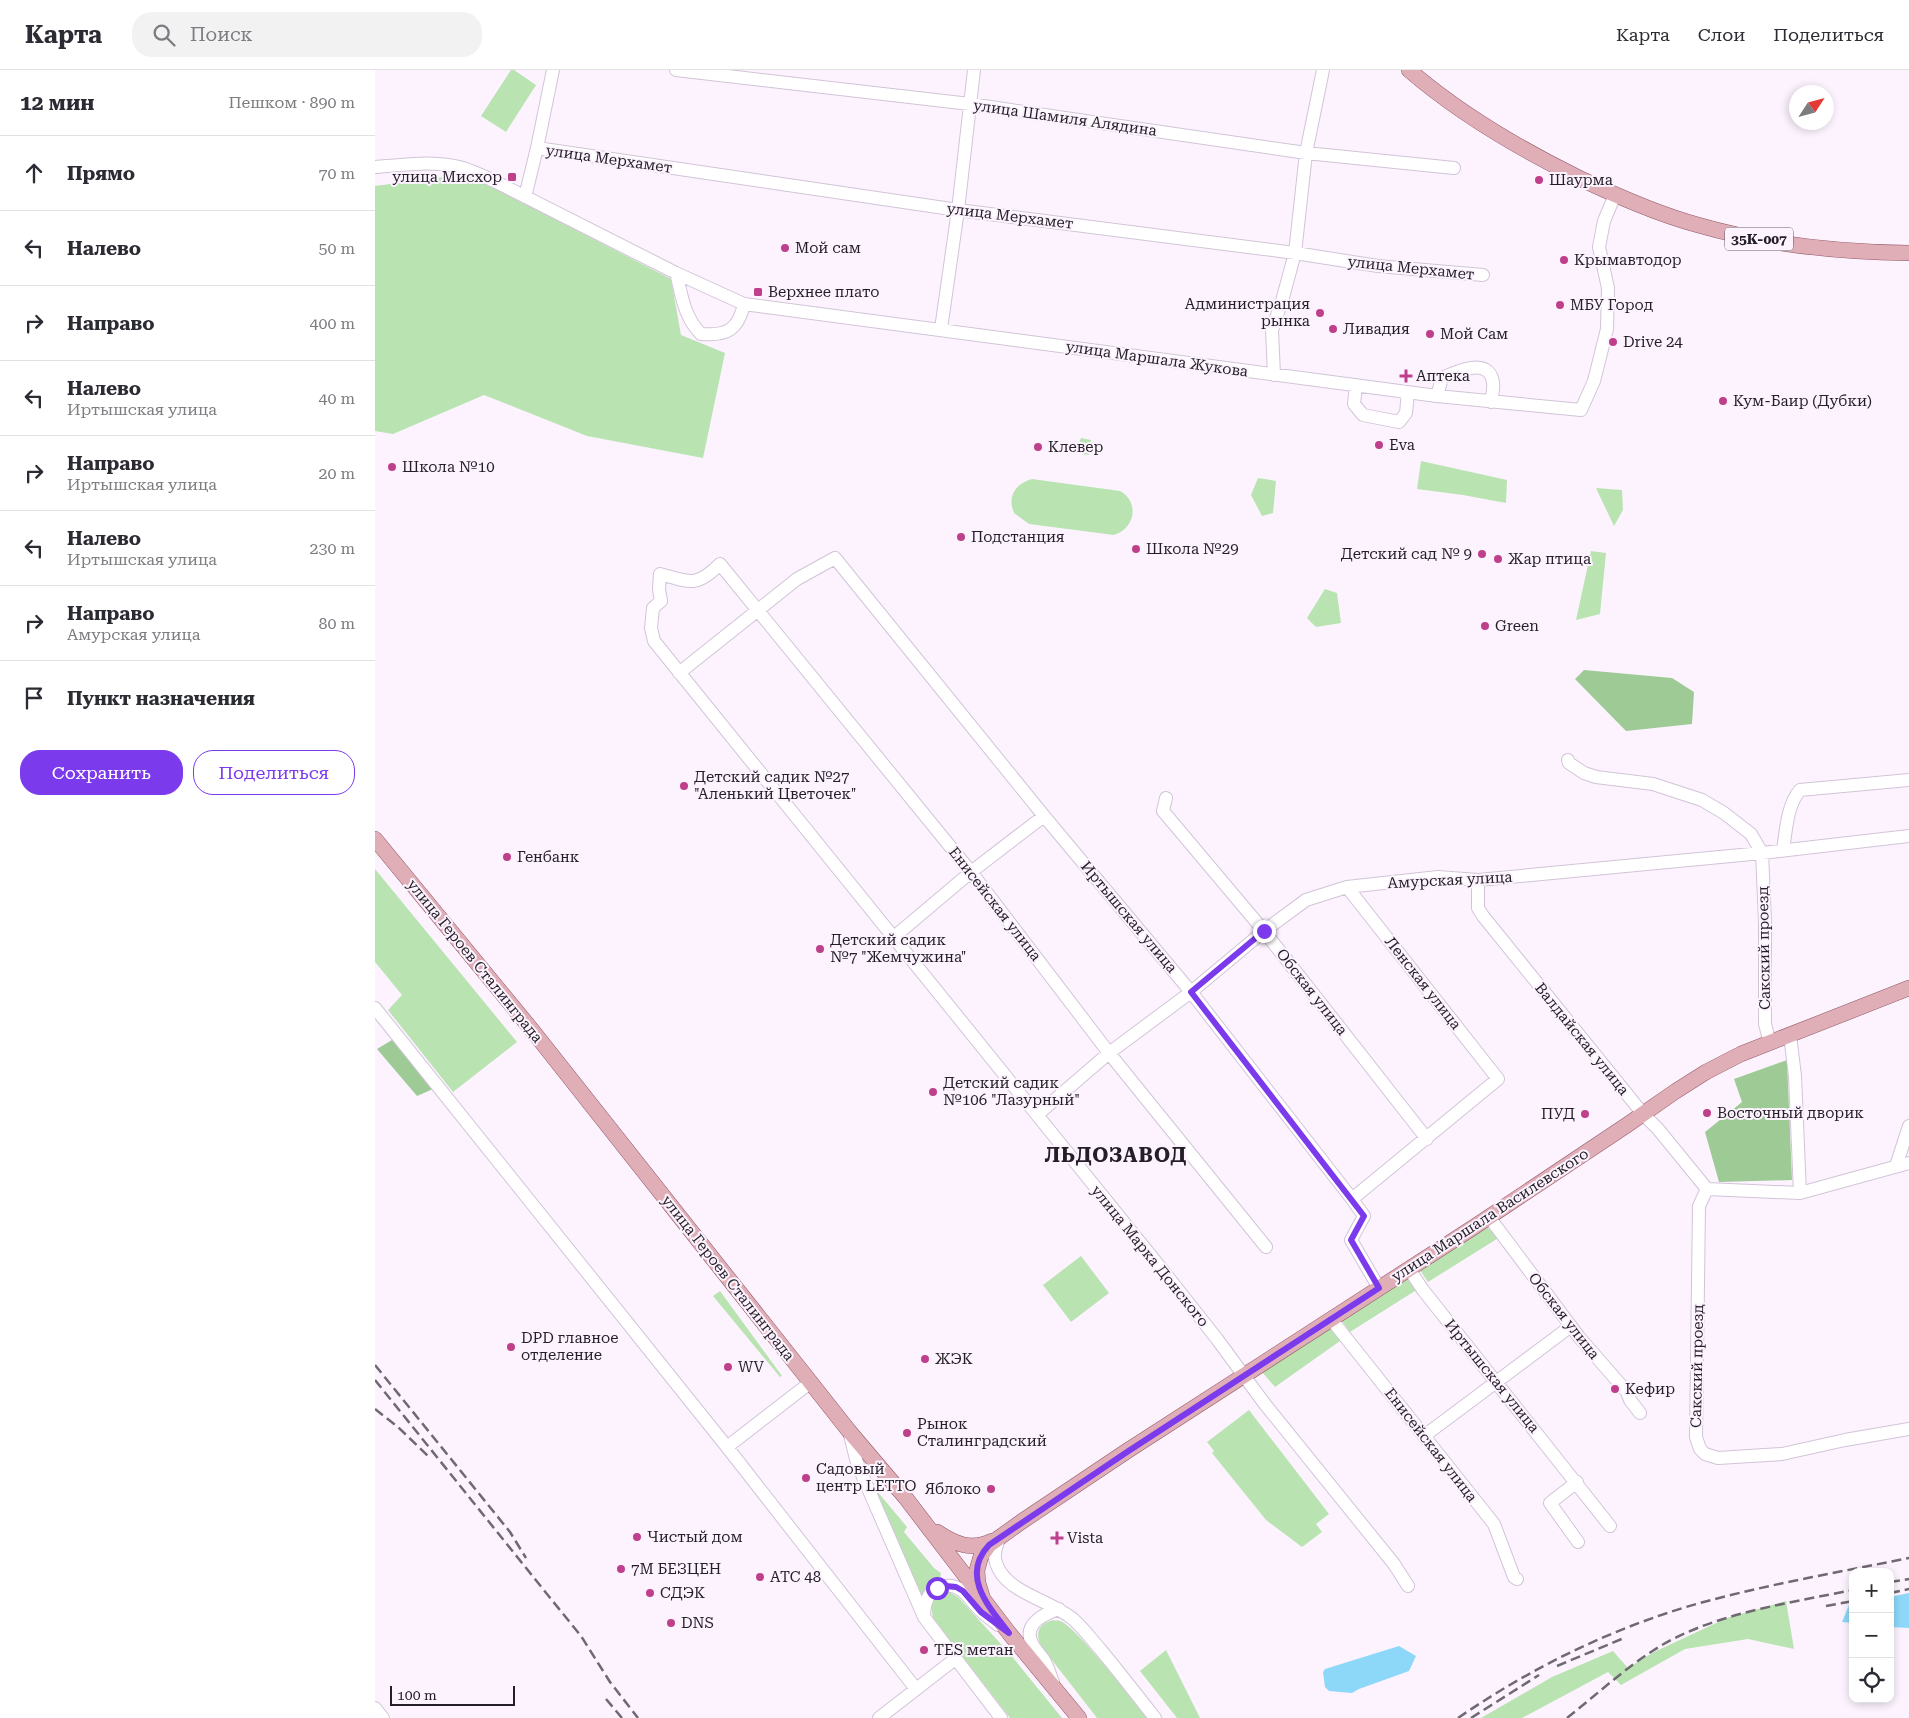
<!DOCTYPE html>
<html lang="ru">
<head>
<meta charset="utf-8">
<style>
  :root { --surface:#fff; --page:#f2f2f3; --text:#2b2b33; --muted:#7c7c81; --line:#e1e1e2; --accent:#7c3aed }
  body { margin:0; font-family:"Roboto Serif",serif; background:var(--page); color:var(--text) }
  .controls { position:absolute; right:15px; bottom:15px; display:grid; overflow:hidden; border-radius:10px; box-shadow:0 2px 8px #0003 }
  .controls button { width:45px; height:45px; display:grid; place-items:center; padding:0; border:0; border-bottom:1px solid var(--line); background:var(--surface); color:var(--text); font:25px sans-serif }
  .compass { position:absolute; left:1414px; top:15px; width:45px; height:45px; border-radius:50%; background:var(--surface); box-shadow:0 2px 8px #0003; rotate:54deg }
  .scale { position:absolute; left:15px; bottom:12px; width:125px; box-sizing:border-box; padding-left:5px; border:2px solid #241f26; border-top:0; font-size:14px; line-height:18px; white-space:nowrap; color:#241f26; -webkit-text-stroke:4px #fcf3ff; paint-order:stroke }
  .stop { position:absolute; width:15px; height:15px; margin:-11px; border:4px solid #7c3aed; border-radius:50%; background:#fff }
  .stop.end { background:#7c3aed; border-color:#fff; box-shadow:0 1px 5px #0008 }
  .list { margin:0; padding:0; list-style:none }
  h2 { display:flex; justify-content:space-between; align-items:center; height:65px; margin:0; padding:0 20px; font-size:21px }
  h2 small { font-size:16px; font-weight:400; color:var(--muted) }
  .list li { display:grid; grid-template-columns:32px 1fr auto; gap:15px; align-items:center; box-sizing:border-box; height:75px; padding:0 20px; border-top:1px solid var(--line) }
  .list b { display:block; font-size:19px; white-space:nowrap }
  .list p { margin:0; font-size:16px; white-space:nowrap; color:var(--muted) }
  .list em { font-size:16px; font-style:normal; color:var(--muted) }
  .actions { display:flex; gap:10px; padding:15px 20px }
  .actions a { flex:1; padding:11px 0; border:1px solid var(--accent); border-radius:20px; text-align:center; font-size:18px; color:var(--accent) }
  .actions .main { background:var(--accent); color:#fff }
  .icon { flex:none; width:28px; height:28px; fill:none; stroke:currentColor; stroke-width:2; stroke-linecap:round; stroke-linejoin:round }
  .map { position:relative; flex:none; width:1534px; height:1648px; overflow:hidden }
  header { display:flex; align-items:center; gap:30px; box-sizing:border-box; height:70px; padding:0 25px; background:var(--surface); border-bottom:1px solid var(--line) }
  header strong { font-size:24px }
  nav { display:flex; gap:28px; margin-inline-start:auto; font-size:18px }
  .search { width:350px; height:45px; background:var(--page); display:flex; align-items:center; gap:12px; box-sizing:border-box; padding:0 18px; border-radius:20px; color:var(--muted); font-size:19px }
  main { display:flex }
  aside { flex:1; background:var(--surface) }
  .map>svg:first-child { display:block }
</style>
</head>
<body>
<header>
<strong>Карта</strong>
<div class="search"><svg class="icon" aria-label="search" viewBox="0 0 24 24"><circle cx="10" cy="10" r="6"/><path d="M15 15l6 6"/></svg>Поиск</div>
<nav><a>Карта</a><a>Слои</a><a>Поделиться</a></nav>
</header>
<main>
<aside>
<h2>12 мин<small>Пешком · 890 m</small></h2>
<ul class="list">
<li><svg class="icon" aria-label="ahead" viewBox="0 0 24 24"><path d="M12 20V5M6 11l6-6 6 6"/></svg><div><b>Прямо</b></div><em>70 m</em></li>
<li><svg class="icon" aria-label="left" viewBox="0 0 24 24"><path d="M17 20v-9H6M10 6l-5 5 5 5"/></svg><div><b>Налево</b></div><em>50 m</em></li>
<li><svg class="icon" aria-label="right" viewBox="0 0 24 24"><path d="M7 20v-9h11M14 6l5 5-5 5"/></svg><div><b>Направо</b></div><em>400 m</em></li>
<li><svg class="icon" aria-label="left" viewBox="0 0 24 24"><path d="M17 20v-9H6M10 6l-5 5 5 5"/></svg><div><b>Налево</b><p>Иртышская улица</p></div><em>40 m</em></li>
<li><svg class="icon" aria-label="right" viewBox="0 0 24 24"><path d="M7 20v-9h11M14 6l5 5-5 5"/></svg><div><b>Направо</b><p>Иртышская улица</p></div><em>20 m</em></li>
<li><svg class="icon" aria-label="left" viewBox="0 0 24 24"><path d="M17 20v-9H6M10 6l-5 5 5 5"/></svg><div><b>Налево</b><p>Иртышская улица</p></div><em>230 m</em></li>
<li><svg class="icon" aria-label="right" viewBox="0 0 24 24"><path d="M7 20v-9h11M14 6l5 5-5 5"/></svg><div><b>Направо</b><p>Амурская улица</p></div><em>80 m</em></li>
<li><svg class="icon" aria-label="arrive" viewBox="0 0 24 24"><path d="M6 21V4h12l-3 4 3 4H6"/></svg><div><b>Пункт назначения</b></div></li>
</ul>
<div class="actions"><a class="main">Сохранить</a><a>Поделиться</a></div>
</aside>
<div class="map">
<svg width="1534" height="1648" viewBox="0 0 1534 1648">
  <rect width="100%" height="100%" fill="#fcf3ff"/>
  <path fill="#bae3b2" d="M136 0H139L161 15 131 62 106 46Z
    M92 104 296 209 306 265 350 283 328 388 212 366 109 325 18 364 0 361V116Z
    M706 368 716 370 714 385 700 383Z
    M1046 391 1132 410 1131 433 1088 425 1042 419Z
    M883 408 901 411 898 443 887 446 876 425Z
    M657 409 745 421C765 432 760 459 739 465L654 454 639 443C632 426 640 414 657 409Z
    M1221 418 1247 420 1248 440 1239 456Z
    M1216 481 1231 483 1225 544 1201 550Z
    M950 519 962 523 966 553 941 557 932 548Z
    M0 799 142 972 78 1022 13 940 27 925 0 892Z
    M1111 1157 1125 1167 1053 1212 1045 1200Z
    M706 1186 734 1223 696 1252 668 1215Z
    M1033 1206 1043 1219 975 1262 965 1248Z
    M345 1221 407 1306 405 1307 338 1226Z
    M954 1256 965 1271 900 1317 887 1302Z
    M874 1340 954 1444 941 1454 947 1462 927 1477 891 1450 837 1383 839 1381 832 1372Z
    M497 1415 532 1457 529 1462 559 1498 566 1503 564 1513 553 1518 544 1527Z
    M566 1522H574L583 1527 635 1584 687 1648H635L558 1548C556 1537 555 1529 566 1522Z
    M1411 1531 1419 1579 1373 1569 1310 1579 1246 1615 1233 1602 1147 1648H1106L1177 1607 1238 1581 1253 1598 1279 1582 1352 1548Z
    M678 1550C680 1551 683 1550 685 1551 700 1555 759 1632 772 1648H722L666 1576C660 1563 663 1554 678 1550Z
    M791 1580 825 1648H802L765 1601Z"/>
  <path fill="#9dca95" d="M1209 600 1297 608 1319 622 1317 654 1251 661 1200 609Z
    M17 970 58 1019 42 1026 2 979Z
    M1412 990 1417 1110 1344 1112 1330 1062 1367 1032 1359 1009Z"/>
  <path fill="#8dd8f9" d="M1534 1523V1558L1515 1557V1527Z
    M1478 1534V1553L1467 1552 1474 1535Z
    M1024 1576 1041 1586 1034 1601 984 1619 977 1623 954 1621 950 1617 948 1602 950 1599Z"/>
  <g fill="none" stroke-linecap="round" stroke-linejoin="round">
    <g stroke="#d2c4d7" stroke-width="14">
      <path id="minor" d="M301 0 595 34 931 83 1079 98
        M162 78 583 140 920 183 1003 196 1108 205
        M0 97C25 95 53 91 79 96 92 98 106 105 119 111L301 203 369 234 1062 326 1206 340 1219 311 1232 259 1233 218 1224 177 1229 151 1240 125
        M150 127 162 78 178 0
        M301 203C307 226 309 247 326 264 352 266 363 260 369 234
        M566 259 583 140 599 0
        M899 305 897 260 907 231 920 183 931 83 948 0
        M981 315 979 334 988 345 1024 352 1031 343 1033 322
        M1062 326 1067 308C1080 302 1114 286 1118 312 1119 319 1117 326 1116 332
        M304 603 422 509 460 488 669 746 816 922 977 1129 989 1146 976 1170 1004 1218
        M1193 690 1194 693 1209 703 1221 707 1278 714 1327 730 1349 743 1376 764 1387 783 1390 852V954L1395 973
        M791 728 788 741 889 861 1052 1069
        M1408 780C1411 761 1412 735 1425 720L1534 710
        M1103 810V838L1108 846 1268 1044 1283 1059 1332 1119
        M972 817 1123 1009 977 1129
        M519 867 596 802 669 746
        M0 938 352 1377 541 1619
        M1415 965 1420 1006 1425 1123
        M662 1045 734 983 816 922 889 861 931 830 972 817 1063 807 1103 810 1387 783 1534 766
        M1521 1096 1534 1056
        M1332 1119 1324 1136 1321 1367 1325 1379 1330 1384 1343 1388 1407 1384 1470 1370 1534 1359
        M1332 1119 1425 1123 1534 1093
        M1114 1147 1204 1267 1252 1322 1255 1330 1265 1343
        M891 1177 734 983 596 802 345 494C321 518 315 512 285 504L284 519 286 531 278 538 276 558 279 571 789 1202 842 1269 889 1333 1019 1494 1033 1516
        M1034 1199 1048 1220 1235 1456
        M956 1249 1119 1454 1139 1507 1142 1509
        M474 1361 482 1393 549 1547 626 1648
        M1049 1366 1196 1256
        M352 1377 436 1312
        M1202 1412 1175 1433 1203 1472
        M625 1467C619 1481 617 1489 626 1503 641 1525 679 1532 699 1550 709 1559 717 1570 725 1579 744 1602 762 1625 780 1648
        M549 1547C549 1539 550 1531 555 1524 562 1515 577 1513 586 1520 592 1524 597 1532 602 1537 608 1544 616 1549 623 1555
        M678 1612C675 1605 673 1597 669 1590 665 1584 658 1578 656 1571 649 1553 671 1543 684 1539
        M0 1638 8 1648
        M504 1648 580 1589"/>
    </g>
    <g stroke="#915965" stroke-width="16">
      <path id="major" d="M1034 0C1085 44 1143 78 1204 108 1242 126 1282 144 1323 155 1392 175 1463 182 1534 183
        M0 769 157 960 474 1361 530 1427 634 1563 704 1648
        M562 1462C580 1474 596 1481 617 1471
        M608 1529 603 1513 602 1500 606 1486 614 1475 646 1452 752 1381 1099 1157 1252 1055 1301 1021 1331 1002 1366 984 1534 918"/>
    </g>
    <use href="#minor" stroke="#fff" stroke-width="12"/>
    <use href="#major" stroke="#e0aeb7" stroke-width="15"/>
    <path stroke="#6f6971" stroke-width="2.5" stroke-dasharray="10 5" stroke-linecap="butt" d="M0 1295 135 1462 151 1488
      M0 1310 176 1529 206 1566 235 1612 263 1648
      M0 1339 23 1357 54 1387
      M1515 1512 1534 1509
      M1515 1523 1534 1519
      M1451 1536 1478 1531
      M1182 1596 1249 1568
      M231 1629 247 1648
      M1083 1648C1153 1600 1229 1562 1311 1537 1383 1516 1460 1503 1534 1488
      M1096 1648 1164 1605
      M1192 1648C1221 1625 1248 1600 1279 1580 1334 1544 1414 1533 1478 1520"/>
  </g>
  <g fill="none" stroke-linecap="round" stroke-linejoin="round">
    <path stroke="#7c3aed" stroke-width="6" d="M562 1518 571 1516 581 1517 588 1521 606 1542 634 1563C614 1537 585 1506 614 1475L752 1382 1004 1218 976 1170 989 1146 816 922 889 861"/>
  </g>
  <g fill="#be3f8a" stroke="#fcf3ff" stroke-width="2">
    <rect x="132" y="102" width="10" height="10" rx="2.5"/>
    <circle cx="1164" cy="110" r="5"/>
    <circle cx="410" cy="178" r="5"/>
    <circle cx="1189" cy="190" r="5"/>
    <rect x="378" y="217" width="10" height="10" rx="2.5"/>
    <circle cx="1185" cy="235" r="5"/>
    <circle cx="945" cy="243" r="5"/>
    <circle cx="958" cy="259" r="5"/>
    <circle cx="1055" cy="264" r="5"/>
    <circle cx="1238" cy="272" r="5"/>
    <path d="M1028.5 298.5h5v5h5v5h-5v5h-5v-5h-5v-5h5z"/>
    <circle cx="1348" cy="331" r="5"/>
    <circle cx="1004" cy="375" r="5"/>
    <circle cx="663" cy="377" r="5"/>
    <circle cx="17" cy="397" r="5"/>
    <circle cx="586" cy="467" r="5"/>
    <circle cx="761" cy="479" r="5"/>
    <circle cx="1107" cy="484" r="5"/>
    <circle cx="1123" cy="489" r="5"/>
    <circle cx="1110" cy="556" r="5"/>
    <circle cx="309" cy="716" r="5"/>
    <circle cx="132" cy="787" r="5"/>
    <circle cx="445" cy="879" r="5"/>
    <circle cx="558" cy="1022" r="5"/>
    <circle cx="1332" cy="1043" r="5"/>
    <circle cx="1210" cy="1044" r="5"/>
    <circle cx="136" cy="1277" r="5"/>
    <circle cx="550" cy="1289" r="5"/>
    <circle cx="353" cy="1297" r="5"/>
    <circle cx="1240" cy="1319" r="5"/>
    <circle cx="532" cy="1363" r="5"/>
    <circle cx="431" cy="1408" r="5"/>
    <circle cx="616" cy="1419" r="5"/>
    <circle cx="262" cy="1467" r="5"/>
    <path d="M679.5 1460.5h5v5h5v5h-5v5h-5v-5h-5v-5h5z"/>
    <circle cx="246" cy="1499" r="5"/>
    <circle cx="385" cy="1507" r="5"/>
    <circle cx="275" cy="1523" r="5"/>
    <circle cx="296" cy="1553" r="5"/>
    <circle cx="549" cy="1580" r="5"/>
  </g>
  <g text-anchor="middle" stroke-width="4" stroke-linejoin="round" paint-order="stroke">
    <rect fill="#fcf3ff" stroke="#655f67" stroke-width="1" x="1350" y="157.5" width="68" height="23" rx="4"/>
    <g font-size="14" font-weight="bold" fill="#241f26">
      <text x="1384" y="174">35К-007</text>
    </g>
    <g font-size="15" fill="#241f26" stroke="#fcf3ff">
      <text transform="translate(690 48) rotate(8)" y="5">улица Шамиля Алядина</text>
      <text transform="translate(234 89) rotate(8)" y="5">улица Мерхамет</text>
      <text transform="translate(635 146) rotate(7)" y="5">улица Мерхамет</text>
      <text transform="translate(1036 198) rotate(6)" y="5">улица Мерхамет</text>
      <text transform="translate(782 289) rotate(8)" y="5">улица Маршала Жукова</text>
      <text transform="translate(1075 810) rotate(-3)" y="5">Амурская улица</text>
      <text transform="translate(620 834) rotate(52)" y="5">Енисейская улица</text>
      <text transform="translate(754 847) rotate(50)" y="5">Иртышская улица</text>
      <text transform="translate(1389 878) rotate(-91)" y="5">Сакский проезд</text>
      <text transform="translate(100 891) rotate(51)" y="5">улица Героев Сталинграда</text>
      <text transform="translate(1048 913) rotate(52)" y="5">Ленская улица</text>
      <text transform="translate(937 922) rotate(52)" y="5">Обская улица</text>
      <text transform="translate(1207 969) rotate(51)" y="5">Валдайская улица</text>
      <text transform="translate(1115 1145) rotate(-33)" y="5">улица Маршала Василевского</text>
      <text transform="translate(775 1186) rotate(51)" y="5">улица Марка Донского</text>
      <text transform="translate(353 1208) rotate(52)" y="5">улица Героев Сталинграда</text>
      <text transform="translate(1189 1246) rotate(52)" y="5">Обская улица</text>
      <text transform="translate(1322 1296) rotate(-89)" y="5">Сакский проезд</text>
      <text transform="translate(1117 1306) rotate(51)" y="5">Иртышская улица</text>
      <text transform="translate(1056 1375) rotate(52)" y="5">Енисейская улица</text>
    </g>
    <g font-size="15" fill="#241f26" stroke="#fcf3ff" text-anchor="start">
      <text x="127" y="112" text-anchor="end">улица Мисхор</text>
      <text x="1174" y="115">Шаурма</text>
      <text x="420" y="183">Мой сам</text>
      <text x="1199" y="195">Крымавтодор</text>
      <text x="393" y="227">Верхнее плато</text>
      <text x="935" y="239" text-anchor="end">Администрация<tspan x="935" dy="17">рынка</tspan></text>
      <text x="1195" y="240">МБУ Город</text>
      <text x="968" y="264">Ливадия</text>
      <text x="1065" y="269">Мой Сам</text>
      <text x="1248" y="277">Drive 24</text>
      <text x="1041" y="311">Аптека</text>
      <text x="1358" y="336">Кум-Баир (Дубки)</text>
      <text x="1014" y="380">Eva</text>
      <text x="673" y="382">Клевер</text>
      <text x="27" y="402">Школа №10</text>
      <text x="596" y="472">Подстанция</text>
      <text x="771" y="484">Школа №29</text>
      <text x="1097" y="489" text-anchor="end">Детский сад № 9</text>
      <text x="1133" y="494">Жар птица</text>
      <text x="1120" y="561">Green</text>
      <text x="319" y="712">Детский садик №27<tspan x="319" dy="17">"Аленький Цветочек"</tspan></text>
      <text x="142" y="792">Генбанк</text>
      <text x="455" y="875">Детский садик<tspan x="455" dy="17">№7 "Жемчужина"</tspan></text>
      <text x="568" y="1018">Детский садик<tspan x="568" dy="17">№106 "Лазурный"</tspan></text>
      <text x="1342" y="1048">Восточный дворик</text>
      <text x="1200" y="1049" text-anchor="end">ПУД</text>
      <text x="146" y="1273">DPD главное<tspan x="146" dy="17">отделение</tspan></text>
      <text x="560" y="1294">ЖЭК</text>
      <text x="363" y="1302">WV</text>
      <text x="1250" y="1324">Кефир</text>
      <text x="542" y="1359">Рынок<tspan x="542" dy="17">Сталинградский</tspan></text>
      <text x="441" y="1404">Садовый<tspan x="441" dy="17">центр LETTO</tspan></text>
      <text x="606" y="1424" text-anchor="end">Яблоко</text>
      <text x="272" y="1472">Чистый дом</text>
      <text x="692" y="1473">Vista</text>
      <text x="256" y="1504">7М БЕЗЦЕН</text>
      <text x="395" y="1512">АТС 48</text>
      <text x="285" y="1528">СДЭК</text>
      <text x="306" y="1558">DNS</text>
      <text x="559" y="1585">TES метан</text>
    </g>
    <g font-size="20" font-weight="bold" letter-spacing="1" fill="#241f26" stroke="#fcf3ff">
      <text x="741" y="1092">ЛЬДОЗАВОД</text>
    </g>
  </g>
</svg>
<div class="controls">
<button>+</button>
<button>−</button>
<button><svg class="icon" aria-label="locate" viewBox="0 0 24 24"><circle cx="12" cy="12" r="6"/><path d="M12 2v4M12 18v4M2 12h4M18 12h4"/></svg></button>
</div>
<svg class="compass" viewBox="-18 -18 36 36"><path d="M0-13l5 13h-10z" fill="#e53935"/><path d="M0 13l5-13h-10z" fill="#7c7c81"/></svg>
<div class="scale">100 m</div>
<div class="stop" style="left:562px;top:1518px"></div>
<div class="stop end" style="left:889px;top:861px"></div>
</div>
</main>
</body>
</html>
